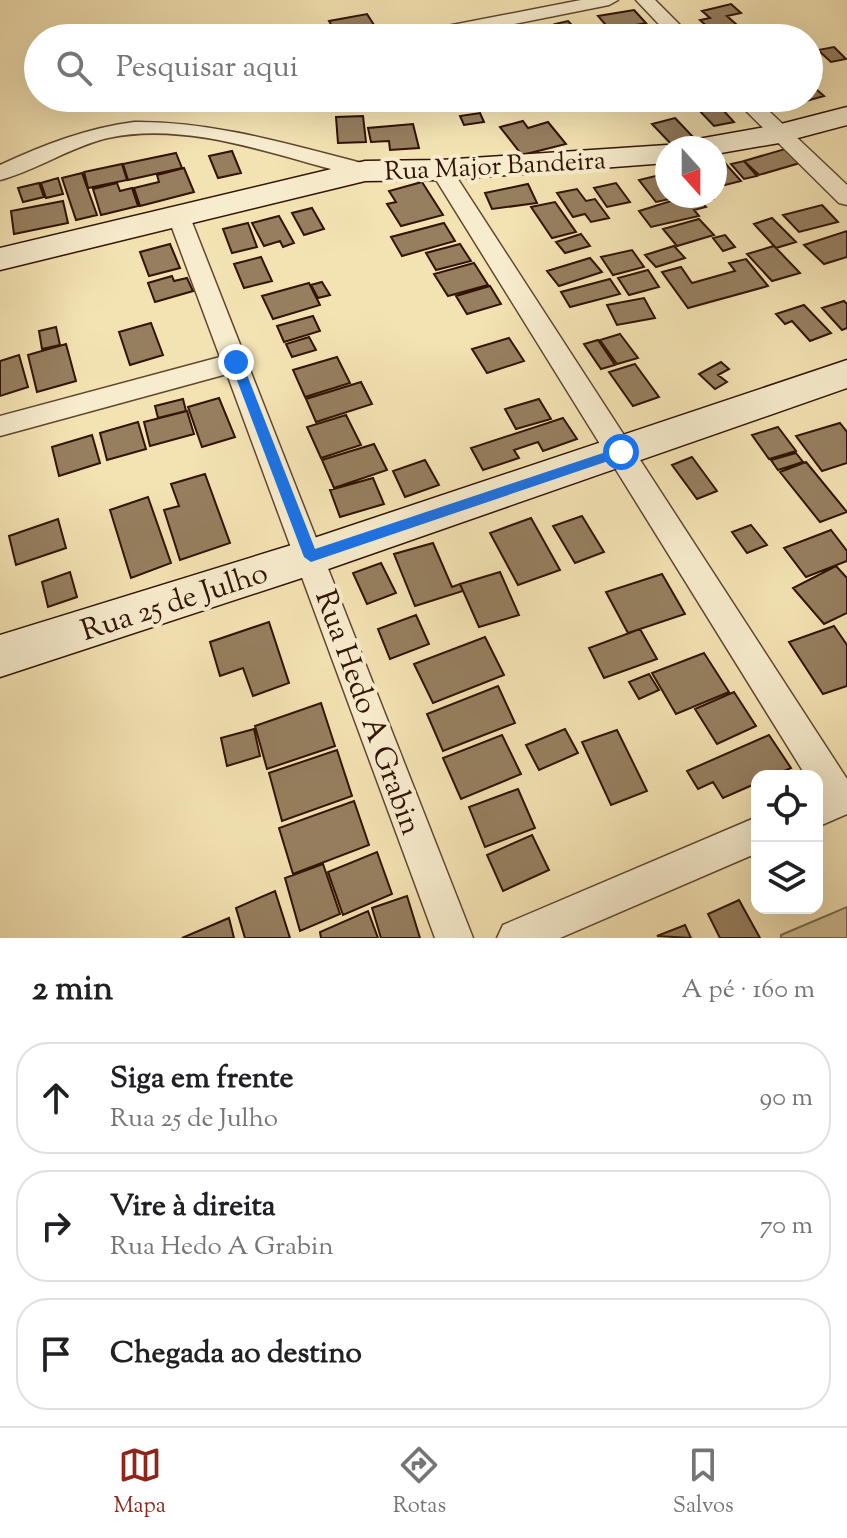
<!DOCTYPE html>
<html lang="pt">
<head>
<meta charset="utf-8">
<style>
  :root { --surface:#fff; --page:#f6f6f6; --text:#202124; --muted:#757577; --line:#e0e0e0; --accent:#8f2418 }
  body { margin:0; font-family:"Sorts Mill Goudy",serif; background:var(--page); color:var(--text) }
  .controls { position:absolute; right:24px; bottom:24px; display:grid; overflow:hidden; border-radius:16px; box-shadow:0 8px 32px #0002 }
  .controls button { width:72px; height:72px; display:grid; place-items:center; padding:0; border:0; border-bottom:2px solid var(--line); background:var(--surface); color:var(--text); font:40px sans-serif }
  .compass { position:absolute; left:655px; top:136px; width:72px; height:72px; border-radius:50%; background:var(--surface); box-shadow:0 8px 32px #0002; rotate:159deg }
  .stop { position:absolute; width:24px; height:24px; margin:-18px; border:6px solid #1a73e8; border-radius:50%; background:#fff }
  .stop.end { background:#1a73e8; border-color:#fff; box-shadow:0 2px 8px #0008 }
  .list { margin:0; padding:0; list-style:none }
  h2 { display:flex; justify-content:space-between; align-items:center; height:104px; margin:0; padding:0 32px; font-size:34px }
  h2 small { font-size:26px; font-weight:400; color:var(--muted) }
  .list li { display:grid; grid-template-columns:52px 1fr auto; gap:24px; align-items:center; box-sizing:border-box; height:112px; margin:0 16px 16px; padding:0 16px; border:2px solid var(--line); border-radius:32px }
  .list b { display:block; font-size:30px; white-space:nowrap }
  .list p { margin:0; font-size:26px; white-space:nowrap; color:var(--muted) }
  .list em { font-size:26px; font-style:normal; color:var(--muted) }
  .icon { flex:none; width:44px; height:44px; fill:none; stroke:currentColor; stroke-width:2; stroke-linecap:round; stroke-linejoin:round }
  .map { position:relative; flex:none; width:847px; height:938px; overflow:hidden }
  .search { position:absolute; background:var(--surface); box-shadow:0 8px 32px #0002; left:24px; right:24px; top:24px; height:88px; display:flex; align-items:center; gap:20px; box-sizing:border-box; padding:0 28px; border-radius:44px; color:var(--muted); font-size:30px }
  .sheet { height:488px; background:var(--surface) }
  nav { display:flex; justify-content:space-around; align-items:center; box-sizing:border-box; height:112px; border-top:2px solid var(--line); background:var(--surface); font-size:22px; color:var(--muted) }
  nav a { display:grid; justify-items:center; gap:4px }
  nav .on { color:var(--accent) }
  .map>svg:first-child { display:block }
</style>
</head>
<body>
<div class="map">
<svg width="847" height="938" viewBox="0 0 847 938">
  <rect width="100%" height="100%" fill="#f3e2b2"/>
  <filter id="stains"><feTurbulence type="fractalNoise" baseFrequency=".0025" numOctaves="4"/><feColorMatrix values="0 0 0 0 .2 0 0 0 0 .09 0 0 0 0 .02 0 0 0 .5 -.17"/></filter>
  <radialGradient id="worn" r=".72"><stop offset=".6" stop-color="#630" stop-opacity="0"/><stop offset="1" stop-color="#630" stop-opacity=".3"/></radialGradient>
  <path fill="#d2bf95" stroke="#82694d" stroke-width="2" d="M847 907V938H781V935Z"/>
  <path fill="#967f5f" stroke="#321305" stroke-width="2" d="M731 4 741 13 727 16 737 25 712 31 700 20 710 18 702 11Z
    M634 10 646 23 610 30 598 16Z
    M367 14 376 28 337 35 329 21Z
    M568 21 584 38H568L555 24Z
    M752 26 764 38H727L734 37 728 31Z
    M320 27 328 38 280 36Z
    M642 27 651 38H609L606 34Z
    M834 47 846 59 831 62 818 50Z
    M809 83 824 96 803 102 798 98H809Z
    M242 98H263L267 108 248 111Z
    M725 101 731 108 723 110 734 122 714 126 697 108Z
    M480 113 484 122 464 125 460 116Z
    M363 116 366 142 338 143 336 117Z
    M675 118 694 138 671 144 652 124Z
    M523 121 528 128 548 122 566 144 522 155 500 127Z
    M413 124 419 148 390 150 389 141 371 142 368 128Z
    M785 149 800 163 759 175 744 161Z
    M232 151 241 173 218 178 209 156Z
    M176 153 182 168 128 180 123 164Z
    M744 161 757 176 744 179 731 164Z
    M724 162 741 181 717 187 715 164Z
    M122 164 127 180 88 188 84 172Z
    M184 168 194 192 140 206 134 188 159 182 157 175Z
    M82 173 97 215 76 220 62 178Z
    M664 174 667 196 674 198 656 202 639 180Z
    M58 178 63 194 46 198 41 183Z
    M422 182 443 215 401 226 387 204 396 202 389 191Z
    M39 183 44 197 23 202 18 188Z
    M117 183 120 191 132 188 138 206 101 215 93 189Z
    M616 183 630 202 607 207 594 188Z
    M528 184 537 203 492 209 485 193Z
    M577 189 586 201 595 199 609 218 591 222 585 214 573 217 557 193Z
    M687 196H711L713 199 701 201 706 207 694 210 699 216 651 227 639 211Z
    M63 201 68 223 14 234 11 211Z
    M555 202 576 232 552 238 531 207Z
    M822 205 838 222 799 232 783 215Z
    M312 208 324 229 304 235 292 213Z
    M279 216 294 243 283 247 280 241 264 246 252 223Z
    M772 218 796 242 776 248 754 224Z
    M699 219 714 235 677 246 663 229Z
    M248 223 257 247 232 253 223 229Z
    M444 223 455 241 402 256 391 237Z
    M847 231V257L824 264 804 245Z
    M581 234 590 246 565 253 556 242Z
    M725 235 735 247 723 251 713 238Z
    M170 244 180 268 149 276 140 252Z
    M460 244 471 261 436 270 426 253Z
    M674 246 685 258 656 267 645 255Z
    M774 246 800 273 772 281 747 254Z
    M632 250 644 267 613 275 601 257Z
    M261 257 272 281 244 288 234 264Z
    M590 258 602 272 559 286 547 271Z
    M746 259 768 286 688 308 662 272 681 267 692 283 735 271 729 263Z
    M474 263 488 285 448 296 434 274Z
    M648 270 659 287 629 295 618 278Z
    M172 276 174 281 187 278 193 291 155 302 148 283Z
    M610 279 620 294 570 307 561 292Z
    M322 282 330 295 318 298 311 285Z
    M309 283 320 305 273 319 262 296Z
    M490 286 501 304 467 314 456 296Z
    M644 298 655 318 617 325 607 305Z
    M844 301 847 304V328L842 330 822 308Z
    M804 305 831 333 810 341 792 321 785 324 776 314Z
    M313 316 320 331 284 342 277 326Z
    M151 323 163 355 130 365 119 332Z
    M56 327 60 345 42 349 39 331Z
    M620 334 638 358 617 364 600 340Z
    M309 337 316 350 292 357 286 344Z
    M509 338 524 361 487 373 472 349Z
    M598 340 615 365 601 369 584 344Z
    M66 344 76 381 37 392 28 355Z
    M19 355 28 387 0 396V361Z
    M337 357 350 383 305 397 293 370Z
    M721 362 729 369 718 375 727 382 715 389 699 374Z
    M635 364 659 397 633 406 609 372Z
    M361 382 372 404 316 422 306 399Z
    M219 398 235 437 202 447 188 407Z
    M183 399 186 411 158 418 155 406Z
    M539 399 551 419 516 429 505 409Z
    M187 411 194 434 150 446 144 422Z
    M346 415 361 445 321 458 307 427Z
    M563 418 577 439 543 451 538 442 514 450 519 458 483 470 471 448Z
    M138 422 146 449 107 460 100 433Z
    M840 423 847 432V463L822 471 796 436Z
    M778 427 796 451 769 459 752 435Z
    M92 435 100 463 59 476 52 447Z
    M374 444 387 470 334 488 322 460Z
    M796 453 803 462 778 470 771 460Z
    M692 457 717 491 697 499 672 465Z
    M425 460 439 485 405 497 393 471Z
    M806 462 847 512 820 522 780 472Z
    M205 474 230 543 180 560 164 510 179 506 171 484Z
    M373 478 384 504 340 517 330 490Z
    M148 497 171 563 131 578 110 510Z
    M582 516 604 552 575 563 553 526Z
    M531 518 560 570 518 585 490 533Z
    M58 519 66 548 16 565 9 536Z
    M751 525 767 545 747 553 732 532Z
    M831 530 847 551V561L806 577 784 548Z
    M433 543 452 587 460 584 463 591 415 606 394 554Z
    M381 563 396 593 367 604 353 573Z
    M836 566 847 578V613L824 624 793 588Z
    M70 572 77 597 48 607 42 582Z
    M500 572 519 615 479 627 460 584Z
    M662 574 685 614 628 633 606 592Z
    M416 615 429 644 390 659 378 629Z
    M269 622 289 683 253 696 243 668 220 676 210 642Z
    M834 626 847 645V686L823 694 789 642Z
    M640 629 657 659 604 678 589 648Z
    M485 637 504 675 433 703 414 664Z
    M704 653 729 692 676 714 652 673Z
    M649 674 659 690 639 699 629 682Z
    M498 686 515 723 443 751 427 714Z
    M734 692 756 726 717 744 695 709Z
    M321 703 335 746 267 769 255 726Z
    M254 729 260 756 227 766 221 738Z
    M565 729 578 753 539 770 526 745Z
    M617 730 647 791 611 805 582 742Z
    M502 735 521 774 461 799 443 758Z
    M769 735 791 768 773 776H757V783L723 798 713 782 698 789 687 771Z
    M337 750 352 796 282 821 269 773Z
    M518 789 535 828 485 847 469 807Z
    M354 801 369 845 293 874 279 828Z
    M532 835 549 870 503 891 487 855Z
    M377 852 392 894 343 915 328 872Z
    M323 864 340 914 300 931 285 878Z
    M275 891 290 938H245L236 908Z
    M407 896 420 938H381L372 908Z
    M739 900 760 938H720L708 914Z
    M368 911 378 938H321L320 932Z
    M229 918 234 938H182Z
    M685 925 691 938 657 936Z"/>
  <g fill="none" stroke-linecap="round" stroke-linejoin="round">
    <g stroke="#624730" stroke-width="3">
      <path id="minor" d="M581 0H618L609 5 445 38H406L416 32Z
        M636 0H655L693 38H672Z
        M733 98H755L847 185V205L839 203Z
        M134 122C215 121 295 146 373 166L376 171 365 178C284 159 192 120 108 138 70 147 37 170 0 180V165C43 145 87 128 134 122Z
        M441 163 452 170 847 779V814L817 827V776H806L430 170Z
        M179 210 187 212 190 217 473 938H435L227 374 0 436V416L220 357 168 217 171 212Z
        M757 817V853L560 938H497L503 925Z"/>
    </g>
    <g stroke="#321305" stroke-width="3">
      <path id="secondary" d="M847 107V125L779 143 715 154V148H683L687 141 698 139 777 125Z
        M667 145 678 148H667V163L441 180 365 181 0 270V248L365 161 441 160Z
        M847 360V388L311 575 0 677V635L311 539Z"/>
    </g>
    <use href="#minor" fill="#f7eccd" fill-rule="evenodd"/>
    <use href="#secondary" fill="#f7eccd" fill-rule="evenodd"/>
  </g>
  <path fill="#1a73e8" d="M236 357 242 362 315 549 621 447 627 452 626 455 311 562 304 557 230 362Z"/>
  <g text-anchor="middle" stroke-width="8" stroke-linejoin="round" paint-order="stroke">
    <g font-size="26" fill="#321305" stroke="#f7eccd">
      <text transform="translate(495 165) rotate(-3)" y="9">Rua Major Bandeira</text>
    </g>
    <g font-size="30" fill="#321305" stroke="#f7eccd">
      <text transform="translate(174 601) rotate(-18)" y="10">Rua 25 de Julho</text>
      <text transform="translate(369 712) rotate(70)" y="10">Rua Hedo A Grabin</text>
    </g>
  </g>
  <rect width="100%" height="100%" filter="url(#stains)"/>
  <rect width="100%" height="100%" fill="url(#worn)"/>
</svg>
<div class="controls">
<button><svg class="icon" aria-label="locate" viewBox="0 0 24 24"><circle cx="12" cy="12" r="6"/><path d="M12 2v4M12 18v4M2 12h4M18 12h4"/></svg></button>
<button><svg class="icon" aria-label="layers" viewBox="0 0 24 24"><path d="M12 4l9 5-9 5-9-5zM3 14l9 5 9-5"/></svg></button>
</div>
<svg class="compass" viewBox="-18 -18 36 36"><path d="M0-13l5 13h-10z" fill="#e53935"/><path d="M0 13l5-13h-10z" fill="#757577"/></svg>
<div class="stop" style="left:621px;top:452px"></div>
<div class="stop end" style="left:236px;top:362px"></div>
<div class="search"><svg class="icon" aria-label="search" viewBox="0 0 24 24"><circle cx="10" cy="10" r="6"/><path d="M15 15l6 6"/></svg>Pesquisar aqui</div>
</div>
<section class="sheet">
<h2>2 min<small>A pé · 160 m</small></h2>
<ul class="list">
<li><svg class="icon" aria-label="ahead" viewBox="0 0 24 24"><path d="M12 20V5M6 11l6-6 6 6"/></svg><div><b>Siga em frente</b><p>Rua 25 de Julho</p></div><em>90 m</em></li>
<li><svg class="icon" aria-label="right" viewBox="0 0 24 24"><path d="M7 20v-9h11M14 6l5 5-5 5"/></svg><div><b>Vire à direita</b><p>Rua Hedo A Grabin</p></div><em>70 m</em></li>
<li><svg class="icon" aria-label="arrive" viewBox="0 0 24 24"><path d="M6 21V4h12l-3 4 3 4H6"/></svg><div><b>Chegada ao destino</b></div></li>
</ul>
</section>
<nav>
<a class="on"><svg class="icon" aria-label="map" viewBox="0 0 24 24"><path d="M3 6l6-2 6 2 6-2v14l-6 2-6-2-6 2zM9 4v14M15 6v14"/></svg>Mapa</a>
<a><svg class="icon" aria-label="directions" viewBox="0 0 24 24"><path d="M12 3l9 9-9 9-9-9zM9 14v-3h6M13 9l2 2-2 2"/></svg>Rotas</a>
<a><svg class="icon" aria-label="saved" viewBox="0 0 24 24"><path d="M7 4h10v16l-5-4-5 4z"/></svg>Salvos</a>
</nav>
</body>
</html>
